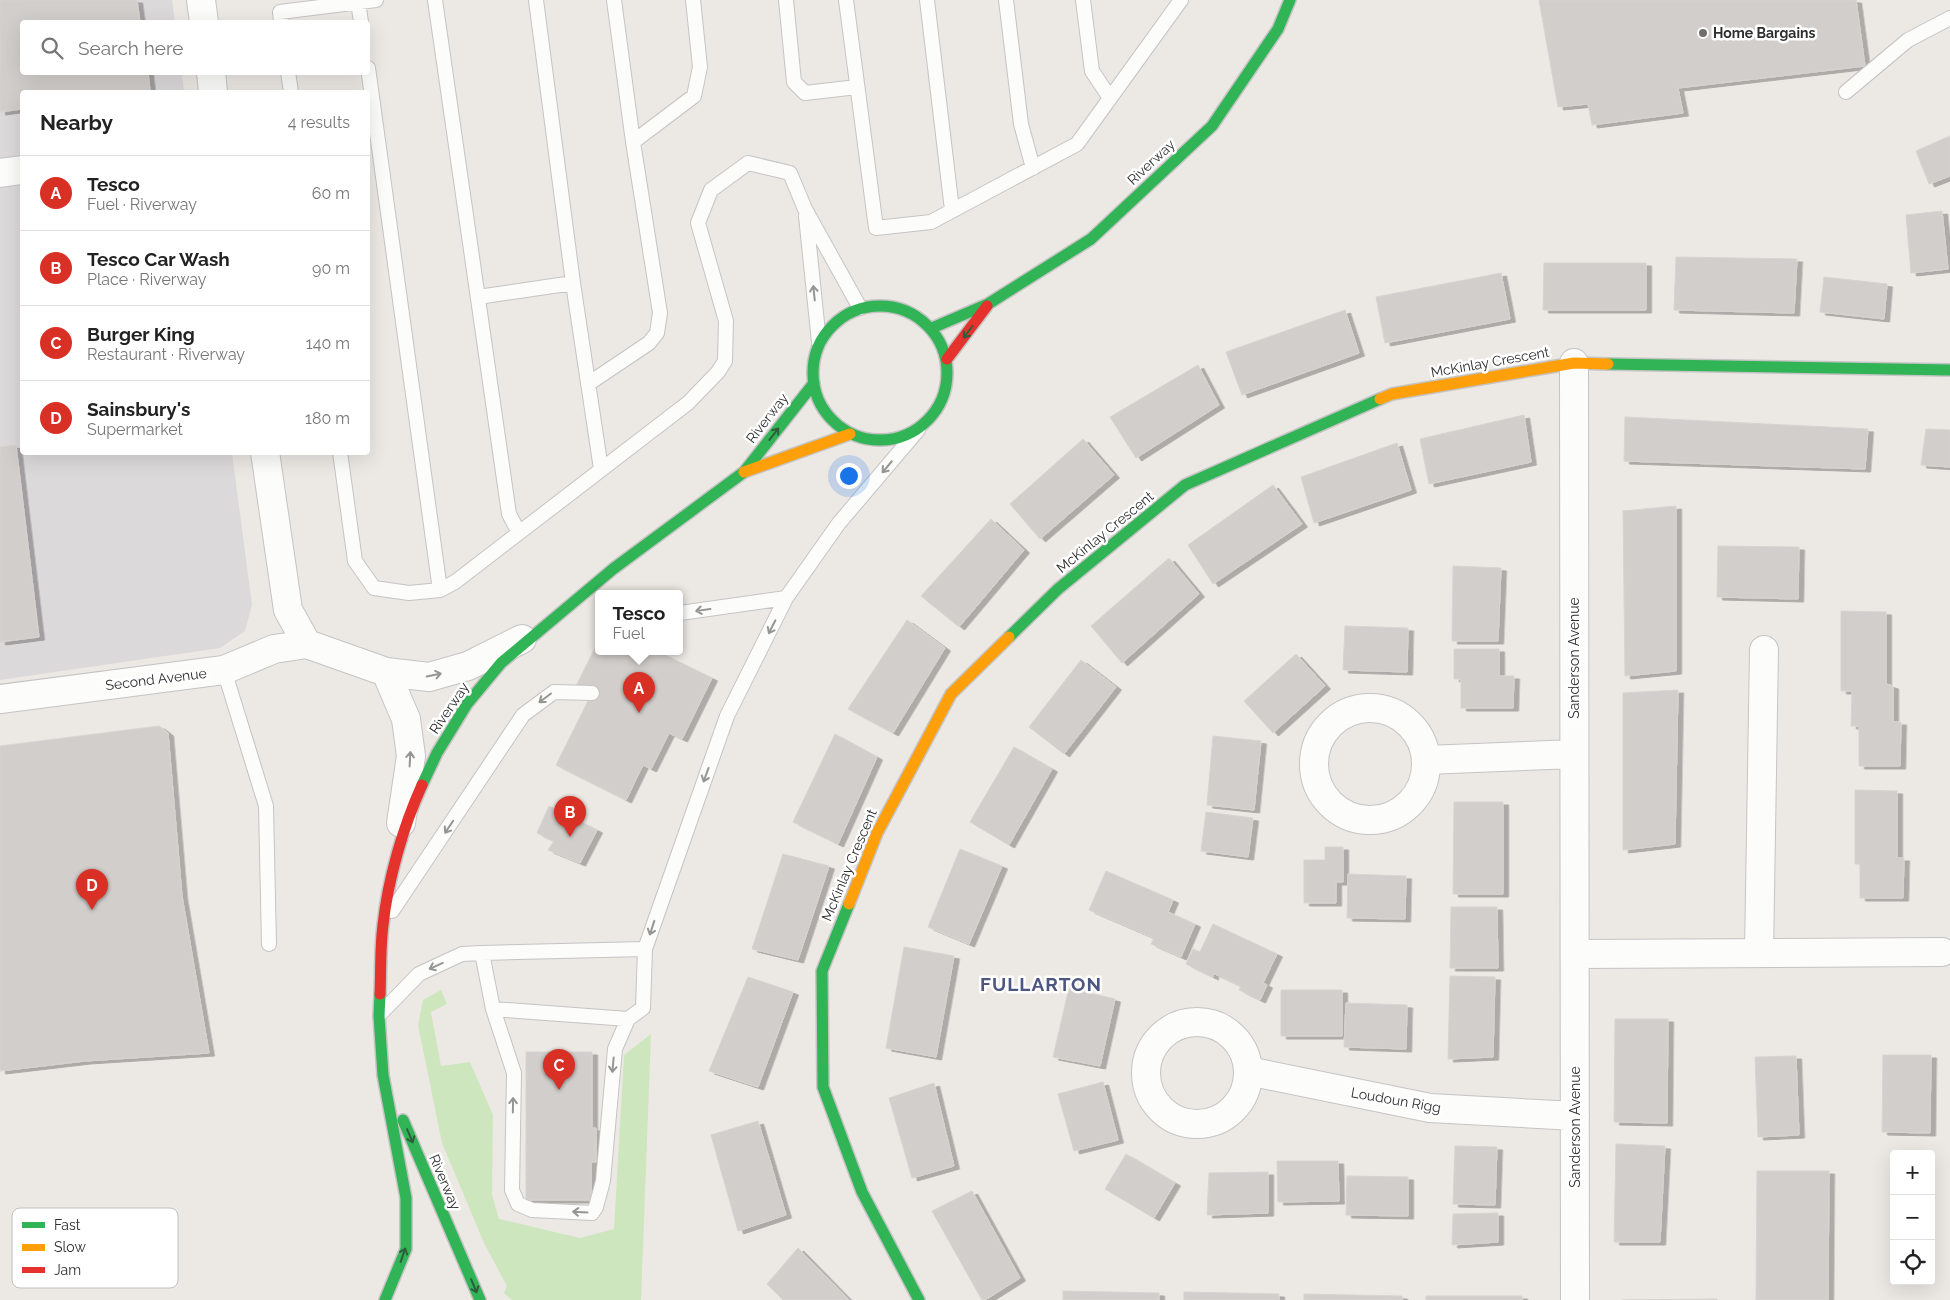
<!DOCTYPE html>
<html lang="en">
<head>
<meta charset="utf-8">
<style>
  :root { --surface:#fff; --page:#f2f2f2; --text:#222; --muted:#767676; --line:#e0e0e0; --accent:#d93025 }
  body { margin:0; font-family:Raleway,sans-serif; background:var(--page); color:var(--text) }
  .controls { position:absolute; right:15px; bottom:15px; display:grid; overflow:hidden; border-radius:5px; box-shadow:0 5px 20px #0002 }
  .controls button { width:45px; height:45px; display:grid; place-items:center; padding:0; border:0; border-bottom:1px solid var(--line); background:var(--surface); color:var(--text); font:25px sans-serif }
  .you { position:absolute; left:848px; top:475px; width:18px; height:18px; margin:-12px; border:4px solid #fff; border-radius:50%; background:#1a73e8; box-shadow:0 0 0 8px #1a73e833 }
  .badge { display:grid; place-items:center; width:32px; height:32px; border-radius:50%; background:var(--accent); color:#fff; font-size:16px; font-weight:700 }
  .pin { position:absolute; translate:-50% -41px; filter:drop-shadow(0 1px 2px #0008) }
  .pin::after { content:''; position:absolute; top:26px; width:18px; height:15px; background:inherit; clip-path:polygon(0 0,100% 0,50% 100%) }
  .popup { position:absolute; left:595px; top:590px; width:88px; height:65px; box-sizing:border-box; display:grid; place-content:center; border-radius:5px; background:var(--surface); filter:drop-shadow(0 1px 4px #0005); font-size:16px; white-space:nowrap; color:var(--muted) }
  .popup b { font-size:19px; color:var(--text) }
  .popup::after { content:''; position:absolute; left:50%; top:100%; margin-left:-10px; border:10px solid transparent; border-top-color:var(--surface) }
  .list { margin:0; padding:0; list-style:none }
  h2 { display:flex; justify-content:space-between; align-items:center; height:65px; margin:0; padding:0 20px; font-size:21px }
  h2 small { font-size:16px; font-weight:400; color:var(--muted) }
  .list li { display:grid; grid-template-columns:32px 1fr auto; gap:15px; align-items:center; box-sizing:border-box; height:75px; padding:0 20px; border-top:1px solid var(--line) }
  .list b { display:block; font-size:19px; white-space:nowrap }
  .list p { margin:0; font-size:16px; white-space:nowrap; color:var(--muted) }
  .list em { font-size:16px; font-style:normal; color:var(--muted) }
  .icon { flex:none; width:28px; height:28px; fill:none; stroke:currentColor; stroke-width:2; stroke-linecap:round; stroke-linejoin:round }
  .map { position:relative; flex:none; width:1950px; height:1300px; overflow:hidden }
  .search { position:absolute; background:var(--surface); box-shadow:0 5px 20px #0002; left:20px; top:20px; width:350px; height:55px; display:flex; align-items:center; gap:12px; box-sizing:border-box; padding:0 18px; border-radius:5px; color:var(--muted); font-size:19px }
  .panel { position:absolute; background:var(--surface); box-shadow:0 5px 20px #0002; left:20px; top:90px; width:350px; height:365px; border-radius:5px }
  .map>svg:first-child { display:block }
</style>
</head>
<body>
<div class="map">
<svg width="1950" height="1300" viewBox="0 0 1950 1300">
  <defs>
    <filter id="shadow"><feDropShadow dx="5.5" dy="3" stdDeviation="0" flood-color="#0004"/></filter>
  </defs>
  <rect width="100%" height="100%" fill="#ece8e4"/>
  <path fill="#dcd9db" d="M0 0H172L175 22H22V72L182 73 184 92H22V452L232 453 252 605 245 631 220 648 0 680Z"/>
  <path fill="#cee6be" d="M441 990 447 1004 431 1012 441 1066 470 1062 493 1115 492 1195 499 1219 580 1238 614 1229 624 1055 651 1034 641 1300H512L504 1293 507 1286 484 1243 442 1143 418 1025 423 1000Z"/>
  <path fill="#d1cecb" stroke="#d7d4d0" filter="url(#shadow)" d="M0 0H137L140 22H22V72H148L150 90 133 92H22V109L0 112Z
    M1539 0H1856L1865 66 1678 88 1683 113 1592 125 1588 104 1558 107Z
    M1950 136V176L1929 184 1916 151Z
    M1942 211 1948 269 1911 273 1906 215Z
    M1676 257 1797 259 1794 313 1674 310Z
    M1544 263H1646V310H1543Z
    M1501 273 1510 319 1385 343 1376 297Z
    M1824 277 1887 284 1884 319 1820 312Z
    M1345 310 1359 353 1242 395 1226 352Z
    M1198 365 1219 405 1136 458 1110 417Z
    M1524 415 1531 462 1429 484 1420 439Z
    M1625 417 1868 429 1865 469 1624 461Z
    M1926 429 1950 430V467L1921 465Z
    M1083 439 1114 475 1040 539 1010 504Z
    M1397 443 1411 490 1314 523 1301 477Z
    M16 445 39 637 0 642V447Z
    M1273 485 1302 524 1213 584 1188 545Z
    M1676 506V671L1625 676 1623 511Z
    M991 519 1024 550 959 627 921 596Z
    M1718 546 1799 547 1798 599 1717 597Z
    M1169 558 1199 594 1122 663 1091 626Z
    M1453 566 1501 568 1498 641H1452Z
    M1841 611 1886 612V684L1893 686V722H1901L1900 766H1859V726H1851L1852 691H1841Z
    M907 620 945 648 893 733 848 709Z
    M1345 626 1408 628 1407 672 1343 670Z
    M599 640V652H659L712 678 682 739 669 733 651 769 643 765 626 800 556 765 592 693 576 686Z
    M1454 649H1499V676H1514L1513 708H1461V679H1454Z
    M1296 654 1325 686 1273 733 1244 701Z
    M1081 660 1116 687 1064 754 1029 727Z
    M1678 690 1675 844 1623 850V693Z
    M159 726 168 733 182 896 209 1053 85 1061 0 1071V746Z
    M835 734 877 757 838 844 793 822Z
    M1213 736 1261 741 1254 810 1207 805Z
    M1014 747 1052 769 1009 845 970 822Z
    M1855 790 1897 791V858H1904L1903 898H1860V864H1855Z
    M1454 802H1503V894H1453Z
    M549 806 597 830 580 863 548 850 554 841 537 833Z
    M1206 812 1253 818 1248 857 1201 851Z
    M1325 847H1343V882H1336V903H1304V860H1325Z
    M960 849 1002 866 969 944 928 927Z
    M783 854 829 866 798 960 752 949Z
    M1106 871 1173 900 1168 912 1195 924 1181 957 1151 944 1154 938 1089 910Z
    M1348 874 1406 876 1405 919 1347 918Z
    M1451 907H1497L1498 968H1450Z
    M1213 924 1277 954 1263 983 1267 985 1260 1000 1239 990 1241 986 1213 973V977L1186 964 1193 949 1200 952Z
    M904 947 954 956 936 1057 886 1048Z
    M1450 976 1495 977 1493 1057 1448 1059Z
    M748 977 793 992 758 1087 709 1071Z
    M1069 988 1115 999 1100 1066 1053 1057Z
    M1281 990H1342V1036H1281Z
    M1346 1003 1407 1005 1406 1049 1344 1047Z
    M1615 1019H1668L1667 1123 1614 1122Z
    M526 1052H592V1128H596V1162H591V1200H526Z
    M1883 1055H1931L1930 1133 1882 1132Z
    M1796 1056 1799 1135 1758 1137 1755 1057Z
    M1103 1082 1118 1140 1074 1151 1058 1094Z
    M934 1083 954 1166 912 1178 889 1098Z
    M758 1121 786 1215 738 1231 711 1135Z
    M1616 1144 1665 1146 1660 1242H1614Z
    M1455 1146 1497 1147 1495 1205 1453 1204Z
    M1126 1154 1175 1183 1154 1218 1105 1189Z
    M1277 1161H1338L1339 1201 1278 1202Z
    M1757 1171H1829L1828 1300H1756Z
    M1268 1172V1213L1207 1215 1209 1173Z
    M1347 1176 1408 1177V1216L1346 1215Z
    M972 1191 1020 1278 985 1300H982L932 1211Z
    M1498 1213V1242L1452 1245 1453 1214Z
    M798 1248 849 1300H783L767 1284Z
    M1063 1291 1159 1293V1300H1063Z
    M1184 1292 1279 1294V1300H1184Z
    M1304 1294 1402 1296V1300H1304Z
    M1426 1296H1522V1300H1426Z
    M1717 1299V1300H1622Z"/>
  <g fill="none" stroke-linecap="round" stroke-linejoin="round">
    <g stroke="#c5c4c5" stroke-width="16">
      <path id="lane" d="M435 0 509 514 519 533
        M536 0 573 283 601 469
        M786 0 794 82 805 93 857 87
        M846 0 876 228 931 222 1077 144 1181 0
        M927 0 952 210
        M1006 0 1021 124 1033 168
        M1083 0 1092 71 1110 98
        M358 2 361 22
        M281 22 280 12 376 0
        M368 68 440 590
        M288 72 291 92
        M1846 92 1908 40 1950 18
        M633 142 694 96 700 67 693 0
        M806 216 819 342
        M478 297 573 283
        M588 384 649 343 657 333 660 313 633 142 614 0
        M340 452 355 561 374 588 409 593 440 590 455 582 688 403 718 372 725 361 726 321 698 223 711 190 748 163 790 173 805 209 860 308
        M679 615 680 613 786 598
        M224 670 266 806 269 944
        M392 911 523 715 554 692 592 693
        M645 949 482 953 493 1009 628 1019 643 1008 645 949 727 716 786 598 839 523 918 430
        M493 1009 514 1073 512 1190 518 1204 532 1210 592 1213 596 1207 603 1181 615 1049 628 1019
        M381 1013 419 974 462 954 482 953"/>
    </g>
    <g stroke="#c5c4c5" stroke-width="30">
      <path id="street" d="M201 0 204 22
        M211 72 213 92
        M0 173 22 170
        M1574 363 1575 1300
        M265 452 288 610 307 644 386 672 429 677 468 666 522 639
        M386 672 406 719 411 756 401 823
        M0 699 224 670 274 649 307 644
        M1314 764a56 56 0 1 1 112 0a56 56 0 1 1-112 0Z
        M1426 760 1574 754
        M1759 953 1764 650
        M1575 954 1942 952
        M1146 1073a51 51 0 1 1 102 0a51 51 0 1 1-102 0Z
        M1248 1071 1430 1108 1575 1116"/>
    </g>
    <g stroke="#c5c4c5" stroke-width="14">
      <path id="fast" d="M813 373a67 67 0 1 1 134 0a67 67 0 1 1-134 0Z
        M932 328 988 304 1091 239 1212 126 1278 29 1290 0
        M1608 364 1950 370
        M1009 637 1058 589 1185 485 1380 399
        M422 785 437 753 467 704 501 663 613 569 744 472 814 383
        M849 904 822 971 823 1087 862 1192 919 1300
        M380 994 379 1016 383 1075 406 1198V1249L385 1300
        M403 1120 480 1300"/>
    </g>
    <g stroke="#c5c4c5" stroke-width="14">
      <path id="slow" d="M1380 399 1392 394 1574 363 1608 364
        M744 472 850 434
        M849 904 877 833 951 694 1009 637"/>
    </g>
    <g stroke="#c5c4c5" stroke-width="14">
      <path id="jam" d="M947 359 987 306
        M380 994C381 972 380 948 383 925 388 879 403 827 422 785"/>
    </g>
    <use href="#lane" stroke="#fcfcfb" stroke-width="14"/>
    <use href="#street" stroke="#fcfcfb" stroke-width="28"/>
    <use href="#fast" stroke="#30b455" stroke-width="11"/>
    <use href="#slow" stroke="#ff9f0a" stroke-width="11"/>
    <use href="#jam" stroke="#e5322d" stroke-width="11"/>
  </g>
  <defs><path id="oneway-shaft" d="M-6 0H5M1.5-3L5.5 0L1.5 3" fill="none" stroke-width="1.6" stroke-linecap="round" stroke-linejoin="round" transform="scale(1.25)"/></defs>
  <g stroke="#959594">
    <use href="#oneway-shaft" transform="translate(814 293) rotate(-96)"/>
    <use href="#oneway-shaft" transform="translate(887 467) rotate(130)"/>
    <use href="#oneway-shaft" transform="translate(703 610) rotate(172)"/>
    <use href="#oneway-shaft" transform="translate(772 627) rotate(117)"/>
    <use href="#oneway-shaft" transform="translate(434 675) rotate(-11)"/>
    <use href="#oneway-shaft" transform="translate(545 698) rotate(143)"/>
    <use href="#oneway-shaft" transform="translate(410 759) rotate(-87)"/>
    <use href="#oneway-shaft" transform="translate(706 775) rotate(110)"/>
    <use href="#oneway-shaft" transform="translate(449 827) rotate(124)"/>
    <use href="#oneway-shaft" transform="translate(652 928) rotate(108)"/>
    <use href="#oneway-shaft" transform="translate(436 966) rotate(156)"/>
    <use href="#oneway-shaft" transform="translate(613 1065) rotate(95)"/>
    <use href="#oneway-shaft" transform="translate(513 1105) rotate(-89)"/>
    <use href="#oneway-shaft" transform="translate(580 1212) rotate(-177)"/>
  </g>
  <g stroke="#2f5d3c">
    <use href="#oneway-shaft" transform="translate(968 332) rotate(127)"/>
    <use href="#oneway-shaft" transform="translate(774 434) rotate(-52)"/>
    <use href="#oneway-shaft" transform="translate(410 1136) rotate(67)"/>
    <use href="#oneway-shaft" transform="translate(403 1255) rotate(-71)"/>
    <use href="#oneway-shaft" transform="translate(474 1286) rotate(67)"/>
  </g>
  <circle fill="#706f6e" stroke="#fff" stroke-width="2" cx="1703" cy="33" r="5"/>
  <g text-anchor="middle" stroke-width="5" stroke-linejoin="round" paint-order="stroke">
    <g font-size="14" font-weight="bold" fill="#2e2e2e" stroke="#fff" text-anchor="start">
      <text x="1713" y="38">Home Bargains</text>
    </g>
    <g font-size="14" fill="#2e2e2e" stroke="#fff">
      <text transform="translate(1151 162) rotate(-43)" y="5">Riverway</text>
      <text transform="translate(1490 362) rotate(-10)" y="5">McKinlay Crescent</text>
      <text transform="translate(767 418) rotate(-52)" y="5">Riverway</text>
      <text transform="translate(1105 532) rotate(-39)" y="5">McKinlay Crescent</text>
      <text transform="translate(1574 658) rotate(-90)" y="5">Sanderson Avenue</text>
      <text transform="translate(156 679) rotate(-7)" y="5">Second Avenue</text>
      <text transform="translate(449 708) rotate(-56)" y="5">Riverway</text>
      <text transform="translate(849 865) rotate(-67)" y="5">McKinlay Crescent</text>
      <text transform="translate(1396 1100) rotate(10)" y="5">Loudoun Rigg</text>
      <text transform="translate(1575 1127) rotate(-90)" y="5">Sanderson Avenue</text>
      <text transform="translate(445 1182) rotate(67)" y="5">Riverway</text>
    </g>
    <g font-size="19" font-weight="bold" letter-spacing="1" fill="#4d5680" stroke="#fff">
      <text x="1041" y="991">FULLARTON</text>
    </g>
  </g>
  <rect x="12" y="1208" width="166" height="80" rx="8" fill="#fff" stroke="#c0c0c0" stroke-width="1"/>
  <rect x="22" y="1222" width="23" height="6" fill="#30b455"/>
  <rect x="22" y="1244" width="23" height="7" fill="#ff9f0a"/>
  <rect x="22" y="1267" width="23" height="6" fill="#e5322d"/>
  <g font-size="14" fill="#2e2e2e">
    <text x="54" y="1230">Fast</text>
    <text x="54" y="1252">Slow</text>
    <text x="54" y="1275">Jam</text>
  </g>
</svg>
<div class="controls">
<button>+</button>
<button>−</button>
<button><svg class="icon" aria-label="locate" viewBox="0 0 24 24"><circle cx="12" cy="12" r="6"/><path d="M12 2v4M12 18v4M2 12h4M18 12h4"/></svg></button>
</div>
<div class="you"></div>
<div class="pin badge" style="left:639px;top:713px">A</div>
<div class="popup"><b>Tesco</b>Fuel</div>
<div class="pin badge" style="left:570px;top:837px">B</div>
<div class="pin badge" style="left:559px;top:1090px">C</div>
<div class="pin badge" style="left:92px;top:910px">D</div>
<div class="search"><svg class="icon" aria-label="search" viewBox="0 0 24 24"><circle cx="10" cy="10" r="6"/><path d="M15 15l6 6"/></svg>Search here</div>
<section class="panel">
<h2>Nearby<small>4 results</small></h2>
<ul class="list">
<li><span class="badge">A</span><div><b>Tesco</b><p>Fuel · Riverway</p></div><em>60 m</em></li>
<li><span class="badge">B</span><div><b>Tesco Car Wash</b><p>Place · Riverway</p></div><em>90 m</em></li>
<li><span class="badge">C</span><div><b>Burger King</b><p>Restaurant · Riverway</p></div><em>140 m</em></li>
<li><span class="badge">D</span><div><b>Sainsbury's</b><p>Supermarket</p></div><em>180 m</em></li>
</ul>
</section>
</div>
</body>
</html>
